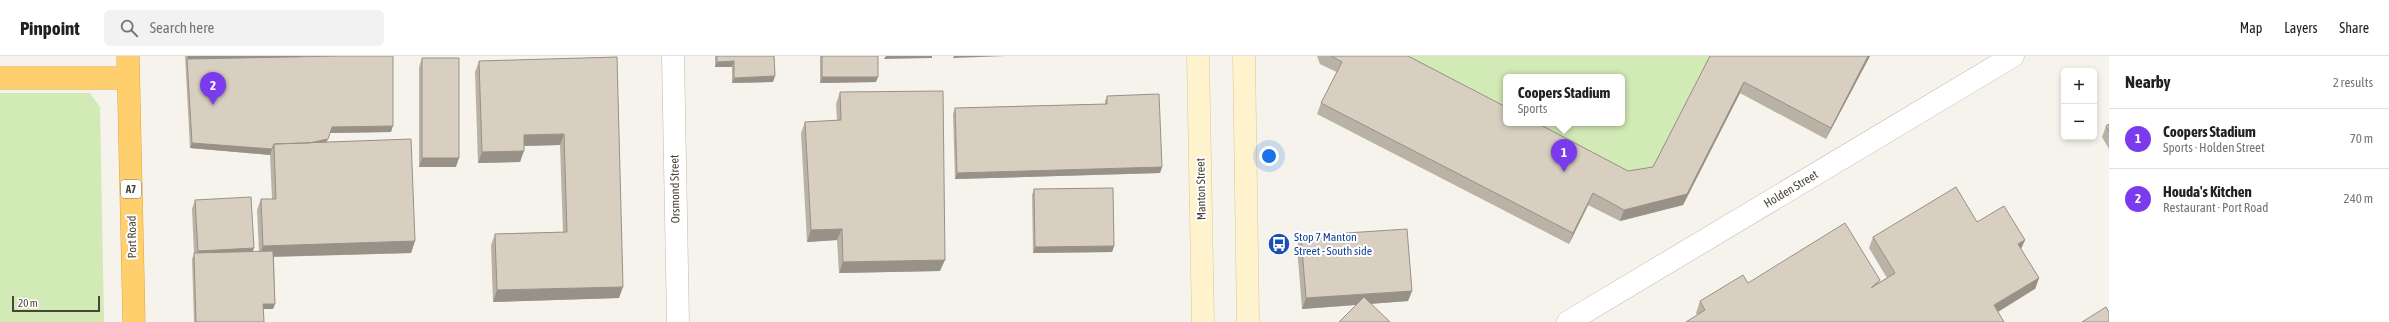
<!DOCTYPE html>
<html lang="en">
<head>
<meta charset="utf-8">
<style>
  :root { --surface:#fff; --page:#f2f2f2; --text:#202124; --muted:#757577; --line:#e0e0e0; --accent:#7c3aed }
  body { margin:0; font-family:"Asap Condensed",sans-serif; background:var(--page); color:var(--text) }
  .controls { position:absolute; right:12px; top:12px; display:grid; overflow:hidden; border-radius:6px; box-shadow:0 2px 6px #0003 }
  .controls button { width:36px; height:36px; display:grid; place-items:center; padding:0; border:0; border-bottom:1px solid var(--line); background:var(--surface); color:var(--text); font:20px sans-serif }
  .scale { position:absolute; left:12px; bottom:10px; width:88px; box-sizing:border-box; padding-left:4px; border:2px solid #4b4439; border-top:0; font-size:11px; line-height:14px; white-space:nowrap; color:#4b4439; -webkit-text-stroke:3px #fff; paint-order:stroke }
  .you { position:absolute; left:1269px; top:100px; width:14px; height:14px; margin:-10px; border:3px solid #fff; border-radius:50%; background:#1a73e8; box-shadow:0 0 0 6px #1a73e833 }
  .badge { display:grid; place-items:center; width:26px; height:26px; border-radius:50%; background:var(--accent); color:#fff; font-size:13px; font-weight:700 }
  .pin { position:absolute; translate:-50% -33px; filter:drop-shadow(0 1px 2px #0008) }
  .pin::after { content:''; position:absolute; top:21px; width:14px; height:12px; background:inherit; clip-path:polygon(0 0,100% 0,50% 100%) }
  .popup { position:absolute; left:1503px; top:18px; width:122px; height:52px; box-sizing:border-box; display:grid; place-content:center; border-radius:6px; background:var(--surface); filter:drop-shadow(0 1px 3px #0005); font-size:13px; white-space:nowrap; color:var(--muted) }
  .popup b { font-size:15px; color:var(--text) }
  .popup::after { content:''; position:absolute; left:50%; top:100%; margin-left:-8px; border:8px solid transparent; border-top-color:var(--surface) }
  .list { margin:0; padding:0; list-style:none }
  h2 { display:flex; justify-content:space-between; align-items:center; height:52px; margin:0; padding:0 16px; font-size:17px }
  h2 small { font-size:13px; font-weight:400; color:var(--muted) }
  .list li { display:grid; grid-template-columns:26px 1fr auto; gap:12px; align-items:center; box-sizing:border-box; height:60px; padding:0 16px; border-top:1px solid var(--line) }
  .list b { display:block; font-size:15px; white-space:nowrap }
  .list p { margin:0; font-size:13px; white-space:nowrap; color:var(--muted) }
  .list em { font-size:13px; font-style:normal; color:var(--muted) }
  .icon { flex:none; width:22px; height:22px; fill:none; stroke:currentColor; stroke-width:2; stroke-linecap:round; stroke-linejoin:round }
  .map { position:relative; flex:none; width:2109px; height:266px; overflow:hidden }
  header { display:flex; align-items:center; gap:24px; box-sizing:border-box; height:56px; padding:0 20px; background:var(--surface); border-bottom:1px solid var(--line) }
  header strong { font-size:19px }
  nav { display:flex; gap:22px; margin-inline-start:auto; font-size:14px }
  .search { width:280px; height:36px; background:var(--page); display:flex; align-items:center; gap:10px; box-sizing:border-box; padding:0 14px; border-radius:6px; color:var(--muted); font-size:15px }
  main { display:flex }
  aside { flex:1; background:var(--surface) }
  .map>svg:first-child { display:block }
</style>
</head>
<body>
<header>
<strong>Pinpoint</strong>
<div class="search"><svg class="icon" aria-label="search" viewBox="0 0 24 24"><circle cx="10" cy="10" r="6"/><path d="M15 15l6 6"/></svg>Search here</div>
<nav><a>Map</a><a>Layers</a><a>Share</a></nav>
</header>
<main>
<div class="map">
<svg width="2109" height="266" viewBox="0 0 2109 266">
  <rect width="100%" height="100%" fill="#f6f3ec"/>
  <path fill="#d2eab5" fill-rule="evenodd" d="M1317 0H1870L1826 83 1740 37 1683 149 1620 165 1589 149 1569 188 1317 58 1338 17 1320 8ZM1506 21H1622V67H1506Z
    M0 37H90L100 51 104 266H0Z"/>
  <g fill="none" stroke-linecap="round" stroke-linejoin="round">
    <g stroke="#c2bbae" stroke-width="23">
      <path id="street" d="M673 0 678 266
        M1568 266 2013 0"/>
    </g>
    <g stroke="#d6c79b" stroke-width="23">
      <path id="secondary" d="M1198 0 1203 266
        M1244 0 1248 266"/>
    </g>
    <g stroke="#e0a43c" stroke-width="23">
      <path id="highway" d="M128 0 134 266
        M0 22H128"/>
    </g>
    <use href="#street" stroke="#fff" stroke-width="22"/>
    <use href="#secondary" stroke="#fff3cd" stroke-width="22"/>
    <use href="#highway" stroke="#ffcf6e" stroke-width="22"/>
  </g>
  <path fill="#bab2a6" d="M185 0H303V1L391 76 330 77 326 86 415 185 411 197 274 201 275 248 273 253H263L264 266H194L192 203 194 198 192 153 195 144 252 196H259L257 154 261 143H272L270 99 190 92Z
    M715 0H774L775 20 773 26 732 27V11H715Z
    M820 0H878L876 26 820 27Z
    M1317 0H1408L1628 115 1653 111 1710 0H1870L1826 83 1740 37 1683 149 1620 165 1588 149 1569 188 1317 58 1321 47 1337 16 1320 8Z
    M617 1 619 242 493 246 491 189 495 178 563 176 560 89 524 90 520 106 478 107 475 16 479 5Z
    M422 2 456 111H419V11Z
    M840 36 940 215 839 217 837 184 807 186 801 77 805 66 837 64 836 48Z
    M1107 40 1162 111 1160 117 955 123 953 58 955 52 1105 48V45Z
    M2109 68V93L2102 81 2106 70Z
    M1034 133 1114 190 1112 196 1033 197 1032 139Z
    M1977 166 2025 184 2021 193 2039 222 2035 233 1697 259 1696 257 1700 245 1748 227 1879 226 1887 222 1869 192 1873 181Z
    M1301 180 1412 235 1408 245 1302 253 1297 191Z"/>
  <path fill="#979187" d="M188 0H303L301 6 187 3Z
    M886 0H932V2L884 3Z
    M954 0H1005L953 2Z
    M1868 0H1870L1826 83 1831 72Z
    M734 5 732 11H715L717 6Z
    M775 20 773 26 732 27 734 22Z
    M822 21H878L876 26 820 27Z
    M1744 26 1740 37 1683 149 1620 165 1624 154Z
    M393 70 391 76 330 77 332 71Z
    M564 78 560 89 520 90 524 79Z
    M328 83 325 89 274 93Z
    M192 87 272 93 270 99 190 92Z
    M524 95 520 106 478 107 482 96Z
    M422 102H459L456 111H419Z
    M1162 111 1160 117 955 123 957 117Z
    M1593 137 1588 149 1569 188 1573 177Z
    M842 173 837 184 807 186 811 174Z
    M2025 184 2020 195 2018 188Z
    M415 185 411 197 259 201 263 190Z
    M1114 190 1112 196 1033 197 1035 191Z
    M254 192 251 201 194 204 198 195Z
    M945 204 940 215 839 217 843 206Z
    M2039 222 2035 233 1990 261 1994 249Z
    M623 231 619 242 493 246 497 234Z
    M1412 235 1408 245 1302 253 1306 242Z
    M263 248H275L273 253H261Z"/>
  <path fill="#d8cfc1" stroke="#979187" d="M340 0H393V70L332 71 328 83 309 87 274 88 272 93 192 87 187 3Z
    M717 0H774L775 20 734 22V5L717 6Z
    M822 0H878V21H822Z
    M1331 0H1408L1506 51V67H1537L1628 115 1653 111 1710 0H1868L1831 72 1744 26 1687 138 1624 154 1593 137 1573 177 1321 47 1342 6Z
    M617 1 623 231 497 234 495 178 567 176 564 78 524 79V95L482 96 479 5Z
    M422 2H459V102H422Z
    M943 35 945 204 843 206 842 173 811 174 805 66 841 64 840 36Z
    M1159 38 1162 111 957 117 955 52 1107 48V40Z
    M2109 68V76L2106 70Z
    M411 83 415 185 263 190 261 143H276L274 88Z
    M1956 131 1977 166 2004 150 2025 184 2018 188 2039 222 1994 249 2004 266H1686L1705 254 1700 245 1743 219 1748 227 1845 167 1880 224 1871 232 1895 217 1873 181Z
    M1113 132 1114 190 1035 191 1034 133Z
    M251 141 254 192 198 195 195 144Z
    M1407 173 1412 235 1306 242 1301 180Z
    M273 195 275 248H263L264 266H196L194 197Z
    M1364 241 1390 266H1339Z
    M2106 251 2109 256V266H2082Z"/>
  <defs>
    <g id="bus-disc" transform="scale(1.15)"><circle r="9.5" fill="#1a4fb4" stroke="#fff"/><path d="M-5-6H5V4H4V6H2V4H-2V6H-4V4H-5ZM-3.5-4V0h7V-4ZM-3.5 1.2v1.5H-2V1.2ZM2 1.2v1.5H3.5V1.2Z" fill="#fff"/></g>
  </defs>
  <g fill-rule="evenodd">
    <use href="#bus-disc" x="1279" y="188"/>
  </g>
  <g text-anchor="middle" stroke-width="4" stroke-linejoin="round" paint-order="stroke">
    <rect fill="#fff" stroke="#817c74" stroke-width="1" x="121" y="124" width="20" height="18" rx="3"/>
    <g font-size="11" font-weight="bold" fill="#4b4439">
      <text x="131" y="137">A7</text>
    </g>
    <g font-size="12" fill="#4b4439" stroke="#fff">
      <text transform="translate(675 133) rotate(-91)" y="4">Orsmond Street</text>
      <text transform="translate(1201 133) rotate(-91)" y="4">Manton Street</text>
      <text transform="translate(1791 133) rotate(-31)" y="4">Holden Street</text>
      <text transform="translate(132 181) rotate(-91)" y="4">Port Road</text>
    </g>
    <g font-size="12" fill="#164399" stroke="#fff" text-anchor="start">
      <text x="1294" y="185">Stop 7 Manton<tspan x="1294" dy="14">Street - South side</tspan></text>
    </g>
  </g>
</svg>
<div class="controls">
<button>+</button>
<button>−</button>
</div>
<div class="scale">20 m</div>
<div class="you"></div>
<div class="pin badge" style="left:1564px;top:116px">1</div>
<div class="popup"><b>Coopers Stadium</b>Sports</div>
<div class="pin badge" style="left:213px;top:49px">2</div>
</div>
<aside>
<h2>Nearby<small>2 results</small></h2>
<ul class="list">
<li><span class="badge">1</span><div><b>Coopers Stadium</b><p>Sports · Holden Street</p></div><em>70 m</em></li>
<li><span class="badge">2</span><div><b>Houda's Kitchen</b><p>Restaurant · Port Road</p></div><em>240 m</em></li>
</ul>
</aside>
</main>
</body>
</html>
